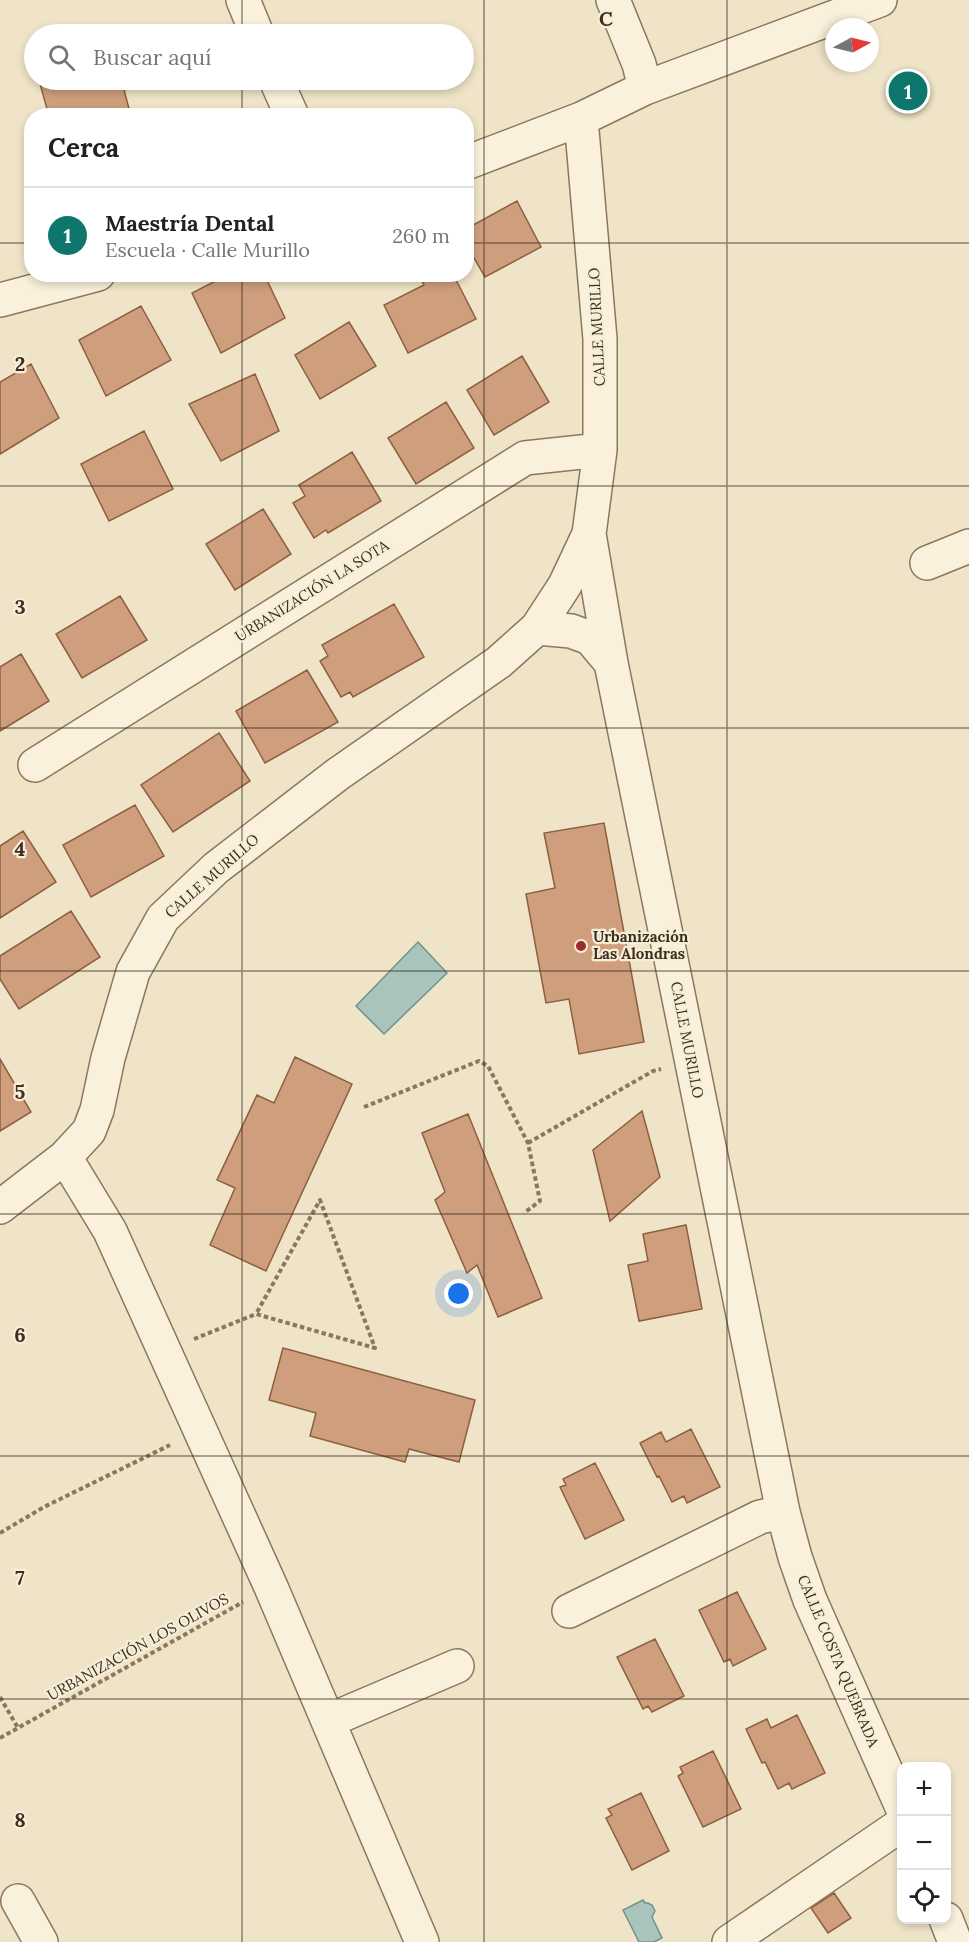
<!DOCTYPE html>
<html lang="es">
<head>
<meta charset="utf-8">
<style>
  :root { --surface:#fff; --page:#f2f2f2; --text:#202124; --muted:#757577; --line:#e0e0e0; --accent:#0f766e }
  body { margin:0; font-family:Lora,serif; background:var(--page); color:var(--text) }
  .controls { position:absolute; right:18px; bottom:18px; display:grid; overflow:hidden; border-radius:12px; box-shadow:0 3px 9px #0003 }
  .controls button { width:54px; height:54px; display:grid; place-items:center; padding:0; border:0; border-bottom:2px solid var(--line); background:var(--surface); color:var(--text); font:30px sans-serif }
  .compass { position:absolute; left:825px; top:18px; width:54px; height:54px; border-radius:50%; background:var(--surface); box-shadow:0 3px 9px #0003; rotate:83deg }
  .you { position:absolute; left:459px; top:1294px; width:21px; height:21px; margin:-15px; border:4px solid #fff; border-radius:50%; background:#1a73e8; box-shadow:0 0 0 9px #1a73e833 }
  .badge { display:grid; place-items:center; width:39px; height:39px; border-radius:50%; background:var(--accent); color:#fff; font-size:20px; font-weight:700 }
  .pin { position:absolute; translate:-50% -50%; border:3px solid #fff; box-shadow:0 2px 6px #0006 }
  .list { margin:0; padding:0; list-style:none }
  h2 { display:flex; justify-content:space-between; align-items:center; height:78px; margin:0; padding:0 24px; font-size:26px }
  h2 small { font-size:20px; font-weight:400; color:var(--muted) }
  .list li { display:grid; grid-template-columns:39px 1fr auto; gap:18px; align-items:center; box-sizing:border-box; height:96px; padding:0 24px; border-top:2px solid var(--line) }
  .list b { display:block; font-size:22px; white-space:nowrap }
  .list p { margin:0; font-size:20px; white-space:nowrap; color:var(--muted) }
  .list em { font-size:20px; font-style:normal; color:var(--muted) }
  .icon { flex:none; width:33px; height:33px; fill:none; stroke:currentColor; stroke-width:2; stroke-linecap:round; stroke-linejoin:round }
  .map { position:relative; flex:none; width:969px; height:1942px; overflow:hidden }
  .search { position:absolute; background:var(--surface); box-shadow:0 3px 9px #0003; left:24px; top:24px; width:450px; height:66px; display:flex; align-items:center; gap:15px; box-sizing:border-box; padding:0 21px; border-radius:33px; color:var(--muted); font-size:22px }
  .panel { position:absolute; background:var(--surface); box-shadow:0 3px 9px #0003; left:24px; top:108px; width:450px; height:174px; border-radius:24px }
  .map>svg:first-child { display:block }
</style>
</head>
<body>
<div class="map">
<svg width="969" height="1942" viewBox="0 0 969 1942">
  <rect width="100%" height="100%" fill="#f0e4c8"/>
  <path fill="#a9c4bc" stroke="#6f938a" stroke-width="1.5" d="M418 942 447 973 384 1034 356 1006Z
    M643 1900 645 1903H648L652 1905 655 1911 652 1917 662 1938 654 1942H639L623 1910Z"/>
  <path fill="#cf9f7d" stroke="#8d5f41" stroke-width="1.5" d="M39 80H149L150 83 124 90 131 116H49Z
    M517 201 541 247 485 277 466 244V229Z
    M229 274H264L285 318 221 353 192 293Z
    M418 274H453L476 319 408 353 384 305 424 285Z
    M141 306 171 360 106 396 79 340Z
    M349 322 376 366 320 399 295 355Z
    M522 356 549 402 494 435 467 390Z
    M31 364 59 418 0 454V382Z
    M255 374 279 431 221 461 189 404Z
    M446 402 474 448 416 484 388 438Z
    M144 431 173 489 109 521 81 464Z
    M352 452 381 501 328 533 326 530 314 538 293 503 305 496 299 485Z
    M263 509 291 554 235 590 206 544Z
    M120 596 147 640 82 678 56 634Z
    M394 604 424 657 353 697 350 692 341 697 320 661 328 656 322 645Z
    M21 654 49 701 0 731V667Z
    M307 670 338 722 265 763 236 711Z
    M219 733 250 781 173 832 141 785Z
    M135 805 164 856 91 897 63 845Z
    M604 823 644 1042 579 1054 569 999 546 1003 526 894 555 888 544 833Z
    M23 831 56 882 0 918V846Z
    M71 911 100 957 19 1009 0 979V956Z
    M295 1057 352 1084 266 1271 210 1245 235 1188 217 1180 257 1095 274 1103Z
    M0 1059 31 1112 0 1131Z
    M642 1111 660 1177 610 1221 593 1150Z
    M468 1114 542 1298 498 1317 477 1265 467 1273 435 1200 445 1192 422 1133Z
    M686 1225 702 1309 639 1321 628 1265 648 1261 643 1234Z
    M283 1348 475 1400 459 1462 409 1449 405 1462 310 1436 316 1413 269 1400Z
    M691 1429 720 1487 687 1503 684 1496 672 1502 659 1476 657 1477 640 1443 661 1432 666 1442Z
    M595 1463 624 1520 585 1539 560 1487 566 1485 563 1479Z
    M737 1592 766 1649 733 1666 730 1659 724 1662 699 1610Z
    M655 1639 684 1696 652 1712 648 1706 643 1709 617 1657Z
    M797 1715 825 1773 792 1789 789 1783 778 1789 765 1762 762 1763 746 1729 767 1719 771 1728Z
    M713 1751 741 1809 703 1827 678 1776 683 1773 680 1767Z
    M641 1793 669 1851 632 1870 606 1818 612 1815 608 1809Z
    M834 1893 851 1918 828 1933 811 1908Z"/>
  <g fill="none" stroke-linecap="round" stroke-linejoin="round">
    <g stroke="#8d765c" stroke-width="36">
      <path id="minor" d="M243 0 257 34
        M613 0 639 64 645 88
        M276 80 292 116
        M466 163 581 119 645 88 880 0
        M0 300 98 274
        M589 534 611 663 783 1512 795 1557 810 1600 902 1807
        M927 563 969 546
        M537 628 571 631 590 638 611 663
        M35 765 525 458 600 450
        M65 1157 110 1231 271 1587 422 1942
        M0 1207 65 1157 89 1131 97 1110 108 1058 133 972 163 918 216 868 338 774 499 662 537 628 565 585 589 534 600 450V339L581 119
        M569 1611 760 1517 783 1512
        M328 1721 457 1666
        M18 1901 41 1942
        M946 1919 955 1942
        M729 1942 902 1824"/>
    </g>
    <path stroke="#8d765c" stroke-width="4" stroke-dasharray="4.5 3" stroke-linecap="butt" d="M364 1107 479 1061 488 1066 528 1143 540 1201 524 1213
      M528 1143 653 1071 661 1069
      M194 1339 256 1314 375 1348 320 1200 256 1314
      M0 1533 44 1507 170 1445
      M0 1697 18 1728
      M0 1738 243 1602"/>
    <use href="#minor" stroke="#faf1dc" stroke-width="33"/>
  </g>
  <path fill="none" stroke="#3d2e20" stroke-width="1.5" stroke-opacity="0.55" d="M242 0V34M484 0V1942M727 0V1942M242 80V116M0 243H32M466 243H969M242 274V1942M0 486H969M0 728H969M0 971H969M0 1214H969M0 1456H969M0 1699H969"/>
  <circle fill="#9e2a2b" stroke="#f7eed8" stroke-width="2" cx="581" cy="946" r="6"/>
  <g text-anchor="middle" stroke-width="4.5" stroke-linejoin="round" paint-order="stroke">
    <g font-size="15" fill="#3d2e20" stroke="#f7eed8">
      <text transform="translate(597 327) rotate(-93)" y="5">CALLE MURILLO</text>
      <text transform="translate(312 591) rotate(-32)" y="5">URBANIZACIÓN LA SOTA</text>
      <text transform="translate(212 876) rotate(-41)" y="5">CALLE MURILLO</text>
      <text transform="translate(687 1040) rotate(79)" y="5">CALLE MURILLO</text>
      <text transform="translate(138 1647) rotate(-29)" y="5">URBANIZACIÓN LOS OLIVOS</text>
      <text transform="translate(838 1661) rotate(67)" y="5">CALLE COSTA QUEBRADA</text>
    </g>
    <g font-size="15" font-weight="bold" fill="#3d2e20" stroke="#f7eed8" text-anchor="start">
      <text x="593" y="942">Urbanización<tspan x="593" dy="17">Las Alondras</tspan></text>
    </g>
  </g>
  <g font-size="20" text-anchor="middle" font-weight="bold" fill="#3d2e20" stroke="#f7eed8" stroke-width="4.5" stroke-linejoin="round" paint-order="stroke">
    <text x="606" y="26">C</text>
    <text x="20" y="371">2</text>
    <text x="20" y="614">3</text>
    <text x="20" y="856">4</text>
    <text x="20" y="1099">5</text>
    <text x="20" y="1342">6</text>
    <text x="20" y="1585">7</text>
    <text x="20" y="1827">8</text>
  </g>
</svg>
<div class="controls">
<button>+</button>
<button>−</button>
<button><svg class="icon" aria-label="locate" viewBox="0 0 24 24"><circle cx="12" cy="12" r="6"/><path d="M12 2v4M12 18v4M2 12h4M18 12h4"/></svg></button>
</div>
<svg class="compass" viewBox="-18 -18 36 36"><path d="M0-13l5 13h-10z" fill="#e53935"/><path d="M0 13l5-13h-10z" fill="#757577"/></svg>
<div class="you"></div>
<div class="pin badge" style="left:908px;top:91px">1</div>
<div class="search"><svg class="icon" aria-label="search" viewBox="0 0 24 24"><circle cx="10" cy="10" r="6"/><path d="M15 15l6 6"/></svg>Buscar aquí</div>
<section class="panel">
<h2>Cerca<small></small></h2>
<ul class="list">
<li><span class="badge">1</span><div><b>Maestría Dental</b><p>Escuela · Calle Murillo</p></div><em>260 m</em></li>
</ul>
</section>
</div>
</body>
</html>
